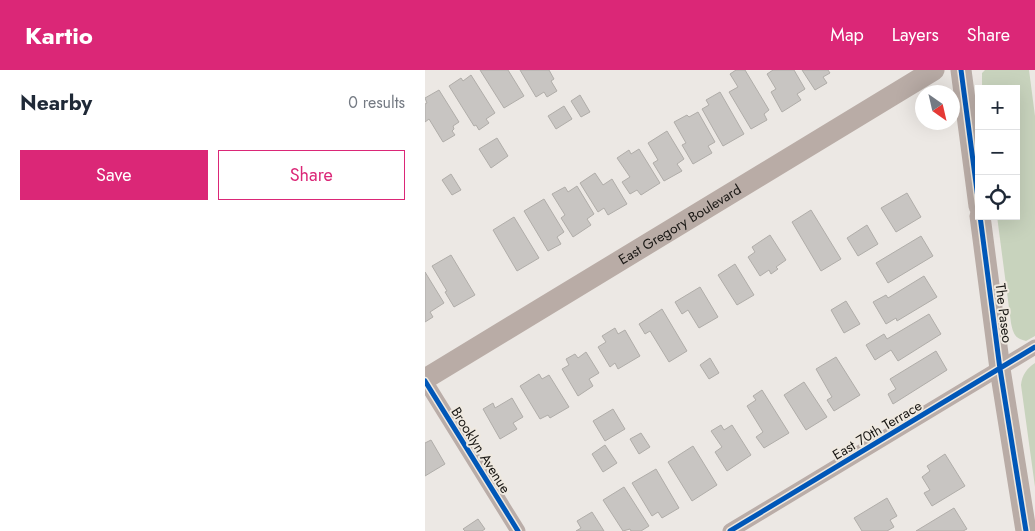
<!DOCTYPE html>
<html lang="en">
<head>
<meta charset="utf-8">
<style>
  :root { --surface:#fff; --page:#f6f6f7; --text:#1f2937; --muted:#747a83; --line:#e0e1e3; --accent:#db2777 }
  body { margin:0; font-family:Jost,sans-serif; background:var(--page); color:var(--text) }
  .controls { position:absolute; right:15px; top:15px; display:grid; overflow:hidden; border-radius:0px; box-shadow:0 5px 20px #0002 }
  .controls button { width:45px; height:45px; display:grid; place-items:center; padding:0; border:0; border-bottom:1px solid var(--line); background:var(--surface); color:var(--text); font:25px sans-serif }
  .compass { position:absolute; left:490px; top:15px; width:45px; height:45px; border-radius:50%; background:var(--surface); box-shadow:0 5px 20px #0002; rotate:146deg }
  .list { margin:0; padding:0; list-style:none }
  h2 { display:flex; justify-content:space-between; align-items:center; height:65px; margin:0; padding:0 20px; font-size:21px }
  h2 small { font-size:16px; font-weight:400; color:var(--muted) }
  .actions { display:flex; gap:10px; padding:15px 20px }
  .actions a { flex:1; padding:11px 0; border:1px solid var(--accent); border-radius:0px; text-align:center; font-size:18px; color:var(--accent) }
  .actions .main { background:var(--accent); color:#fff }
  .icon { flex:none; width:28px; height:28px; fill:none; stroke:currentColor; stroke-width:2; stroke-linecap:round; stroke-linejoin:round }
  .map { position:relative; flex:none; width:610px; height:461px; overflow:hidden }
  header { display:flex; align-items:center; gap:30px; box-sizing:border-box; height:70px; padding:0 25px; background:var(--accent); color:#fff }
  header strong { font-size:24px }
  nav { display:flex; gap:28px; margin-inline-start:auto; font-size:18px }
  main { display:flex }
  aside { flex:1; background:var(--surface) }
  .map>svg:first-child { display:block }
</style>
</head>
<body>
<header>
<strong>Kartio</strong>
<nav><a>Map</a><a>Layers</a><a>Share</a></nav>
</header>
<main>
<aside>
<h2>Nearby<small>0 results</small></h2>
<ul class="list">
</ul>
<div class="actions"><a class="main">Save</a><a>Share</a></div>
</aside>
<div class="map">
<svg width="610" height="461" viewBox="0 0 610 461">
  <rect width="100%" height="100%" fill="#ece8e4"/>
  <path fill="#c8d3bd" d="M560 0H604L610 46V266L601 271C590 269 588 263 586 253L572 146H591V19H557V3Z
    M610 293V417L596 315C597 305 602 298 610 293Z"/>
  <path fill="#c8c5c2" stroke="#b0ada9" d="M55 0H83L99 26 79 38Z
    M95 0H124L129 9 126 11 132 21 122 27 119 22 111 27Z
    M311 0H320L344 40 339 44 342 50 326 59 304 22 313 17 305 4Z
    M348 0H369L380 19 372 24 376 30 357 42 346 22 351 19 342 4Z
    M377 0H403L405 3 398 7 402 13 390 20Z
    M46 5 70 43 61 49 64 53 54 60 51 55 49 56 24 16 36 8 38 11Z
    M14 20 34 52 28 56 29 59 27 61 30 65 18 72 4 49 0 52V34L2 33 0 28Z
    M295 22 319 64 298 76 277 39 284 35 281 30Z
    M155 25 165 42 156 47 146 31Z
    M139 36 147 49 131 59 123 46Z
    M273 42 290 72 283 76 287 83 268 94 257 75 261 73 249 52 262 45 264 47Z
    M242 61 259 89 252 94 257 101 239 111 228 93 233 90 223 73Z
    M72 68 83 86 66 98 54 79Z
    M214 79 235 113 216 125 212 120 205 124 197 112 205 107 192 88 204 80 206 84Z
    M170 103 178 115 187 109 202 134 183 145 179 138 173 142 155 113Z
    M26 104 36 120 27 125 17 110Z
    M152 116 169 144 162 149 166 155 148 167 136 148 140 145 127 124 140 117 143 122Z
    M482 123 496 147 471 162 456 138Z
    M119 129 139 162 132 167 136 174 123 181 99 141Z
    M386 140 416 189 396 201 367 152Z
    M89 147 114 188 92 201 68 160Z
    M442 155 453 174 433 186 422 168Z
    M345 165 361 190 351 197 353 199 346 204 344 200 335 206 323 187 330 182 327 177Z
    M496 166 508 186 463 213 451 193Z
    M26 185 50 225 29 237 20 222 22 221 7 196Z
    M310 194 329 225 312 235 293 205Z
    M0 202 19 233 5 242 8 247 0 252Z
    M499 206 512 227 472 251 471 248 461 254 448 232 461 225 463 228Z
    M275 217 293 247 274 258 263 240 257 244 250 232Z
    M421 231 435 254 419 263 406 240Z
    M237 239 262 281 244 292 225 261 220 264 214 254Z
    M504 244 516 264 473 291 466 280 450 290 441 275 459 264 462 269Z
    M190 258 193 264 200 260 215 286 193 299 190 293 185 297 173 277 181 272 177 266Z
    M511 281 522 300 468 334 463 324 471 319 465 309Z
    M161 282 174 303 164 309 168 316 153 326 137 299 144 295 141 289 150 284 153 288Z
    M411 287 435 325 409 341 402 330 407 327 391 299Z
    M285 288 294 303 284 309 275 295Z
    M114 304 117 309 124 305 144 337 125 348 123 345 115 349 95 316Z
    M379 312 402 347 381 360 359 325Z
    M337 320 364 363 339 378 331 367 338 362 322 336 331 330 328 326Z
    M87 328 98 347 88 353 92 359 75 369 58 339 68 333 70 338Z
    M188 339 200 359 180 371 168 351Z
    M296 355 299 360 307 355 326 385 302 401 290 382 297 377 286 361Z
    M216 363 225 377 214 384 205 369Z
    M6 370 20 394 0 406V373Z
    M180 375 192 393 178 402 167 384Z
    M268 376 292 415 267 431 243 392Z
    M520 384 540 416 507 436 499 423 505 420 497 407 505 401 502 396Z
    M231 399 254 438 237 448 233 442 227 446 207 413Z
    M199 417 224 456 216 461H206L205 459 198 461 178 430Z
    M462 428 472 446 465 450 469 457 462 461H437L429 448Z
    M529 438 542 459 538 461H491Z
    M167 442 179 461H151L156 458 152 451Z
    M53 449 60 459 57 461H40L38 459Z"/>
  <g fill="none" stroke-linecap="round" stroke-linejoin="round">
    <path stroke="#baada8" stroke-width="15" d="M0 311 93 461
      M305 461 610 277"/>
    <g stroke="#b9aca6" stroke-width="21">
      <path d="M536 0 554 136"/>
      <path d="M555 146 575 299 601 461"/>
      <path id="s1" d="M0 309 509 0"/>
    </g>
    <g stroke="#efe9e0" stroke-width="8">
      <path id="cycleway" d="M536 0 554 136
        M555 146 575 299 601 461
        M0 311 93 461
        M305 461 610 277"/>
    </g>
    <use href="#cycleway" stroke="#0057b8" stroke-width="5"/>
  </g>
  <g text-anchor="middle" stroke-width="4" stroke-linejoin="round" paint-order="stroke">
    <g font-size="14" fill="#191714" stroke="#efe9e0">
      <text dy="5" stroke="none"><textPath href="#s1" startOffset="298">East Gregory Boulevard</textPath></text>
      <text transform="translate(579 243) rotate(83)" y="5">The Paseo</text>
      <text transform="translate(452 360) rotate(-31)" y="5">East 70th Terrace</text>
      <text transform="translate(56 380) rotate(58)" y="5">Brooklyn Avenue</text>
    </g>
  </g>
</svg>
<div class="controls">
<button>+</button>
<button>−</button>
<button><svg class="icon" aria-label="locate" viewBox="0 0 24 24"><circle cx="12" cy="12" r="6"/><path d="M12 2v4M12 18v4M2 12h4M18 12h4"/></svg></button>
</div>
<svg class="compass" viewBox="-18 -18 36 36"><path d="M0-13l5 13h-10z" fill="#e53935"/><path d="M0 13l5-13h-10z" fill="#747a83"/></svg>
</div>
</main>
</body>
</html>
